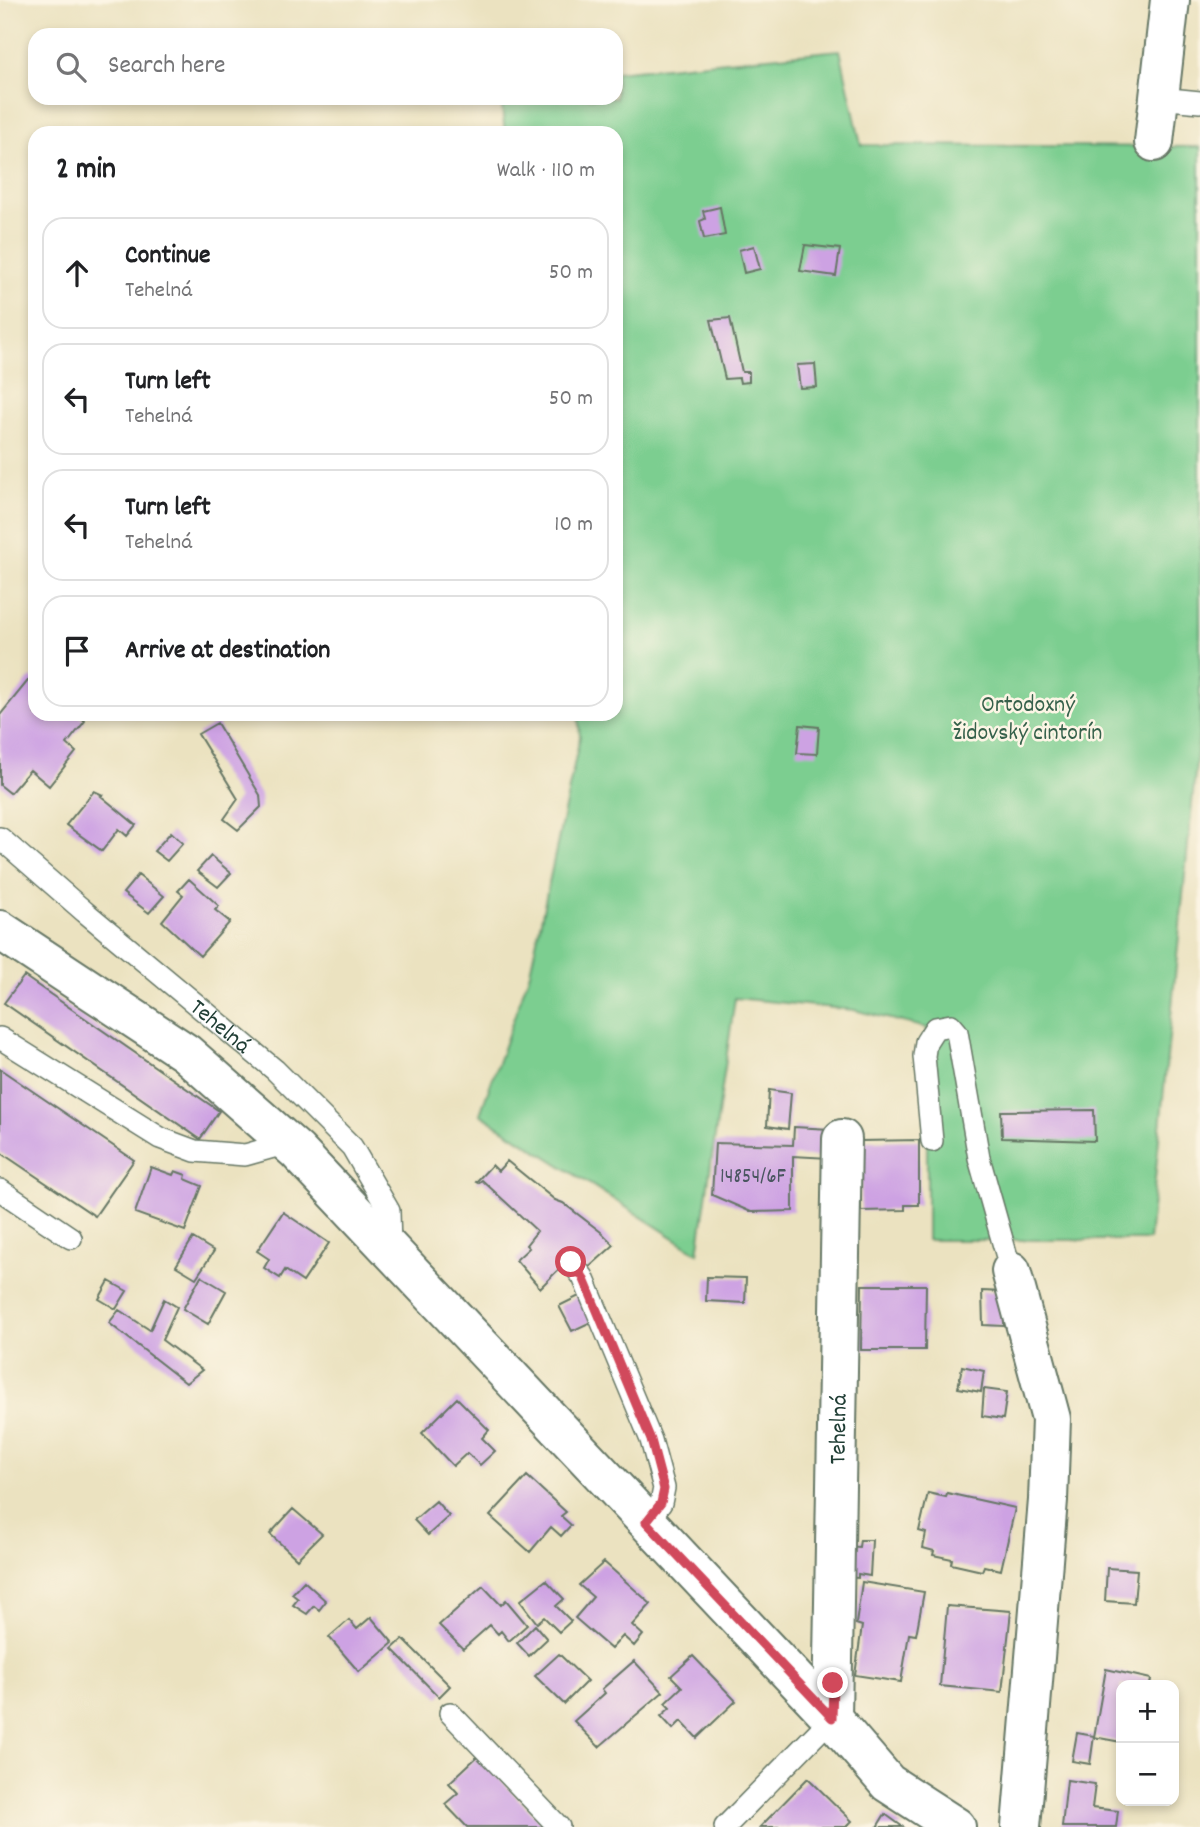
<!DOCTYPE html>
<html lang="en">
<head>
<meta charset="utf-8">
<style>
  :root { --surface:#fff; --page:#f6f6f6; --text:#202124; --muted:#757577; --line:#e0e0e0 }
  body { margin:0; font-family:Dekko,sans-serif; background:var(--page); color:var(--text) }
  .controls { position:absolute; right:21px; bottom:21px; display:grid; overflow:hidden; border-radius:14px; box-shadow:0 4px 10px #0003 }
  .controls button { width:63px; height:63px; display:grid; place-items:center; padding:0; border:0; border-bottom:2px solid var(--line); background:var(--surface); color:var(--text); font:35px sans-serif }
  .stop { position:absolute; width:21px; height:21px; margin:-16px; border:5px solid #d1495b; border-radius:50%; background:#fff }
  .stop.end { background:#d1495b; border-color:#fff; box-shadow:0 2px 7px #0008 }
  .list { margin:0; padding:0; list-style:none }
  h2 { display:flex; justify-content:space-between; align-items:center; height:91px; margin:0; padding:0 28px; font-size:30px }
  h2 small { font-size:23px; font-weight:400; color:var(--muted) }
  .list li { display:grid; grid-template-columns:46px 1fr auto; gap:21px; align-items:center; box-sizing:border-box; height:112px; margin:0 14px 14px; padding:0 14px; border:2px solid var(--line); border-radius:21px }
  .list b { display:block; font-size:26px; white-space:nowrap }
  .list p { margin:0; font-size:23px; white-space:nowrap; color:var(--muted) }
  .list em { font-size:23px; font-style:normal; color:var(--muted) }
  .icon { flex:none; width:38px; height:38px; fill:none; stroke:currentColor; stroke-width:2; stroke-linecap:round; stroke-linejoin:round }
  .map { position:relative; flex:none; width:1200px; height:1827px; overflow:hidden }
  .search { position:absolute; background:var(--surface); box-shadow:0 4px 10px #0003; left:28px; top:28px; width:595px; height:77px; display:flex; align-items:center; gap:18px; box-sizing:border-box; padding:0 24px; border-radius:21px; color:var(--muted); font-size:26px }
  .panel { position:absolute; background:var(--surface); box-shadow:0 4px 10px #0003; left:28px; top:126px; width:595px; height:595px; border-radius:21px }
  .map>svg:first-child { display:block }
</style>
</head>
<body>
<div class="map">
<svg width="1200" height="1827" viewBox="0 0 1200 1827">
  <rect width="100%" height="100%" fill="#fcf5e5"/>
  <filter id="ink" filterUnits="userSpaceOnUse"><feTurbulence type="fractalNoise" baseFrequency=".0143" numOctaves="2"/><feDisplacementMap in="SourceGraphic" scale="14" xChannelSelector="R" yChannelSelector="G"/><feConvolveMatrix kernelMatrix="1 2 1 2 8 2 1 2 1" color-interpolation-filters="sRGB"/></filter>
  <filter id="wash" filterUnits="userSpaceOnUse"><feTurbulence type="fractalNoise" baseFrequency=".00686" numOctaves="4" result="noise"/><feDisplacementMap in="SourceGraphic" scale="28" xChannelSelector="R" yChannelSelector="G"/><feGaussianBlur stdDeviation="1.57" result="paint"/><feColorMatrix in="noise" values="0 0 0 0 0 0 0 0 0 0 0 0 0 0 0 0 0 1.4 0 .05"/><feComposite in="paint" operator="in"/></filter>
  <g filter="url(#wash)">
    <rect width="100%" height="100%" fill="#ebe2c0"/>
    <path fill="#7bce90" stroke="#4d8662" stroke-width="2" d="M840 50 861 145 1200 147V723L1149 1240H927V1028L854 1010 735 998 698 1253 480 1114 530 972 580 737 578 714H616V133H505L501 98H616V72Z"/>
    <g id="blocks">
      <path fill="#cda2e3" d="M720 207 725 235 704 239 700 221 705 219 703 211Z
        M805 245 840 249 836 276 800 271Z
        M754 246 760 269 744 273 739 250Z
        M730 318 742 372H749V382L740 383 739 378 725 379 711 320Z
        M815 364 817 387 800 388 797 365Z
        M31 677 35 680V714H77L85 721 67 744 76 752 49 786 30 770 10 793 0 785V715Z
        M217 723 260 795 261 807 238 830 224 819 238 799 198 734Z
        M800 725 819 727 817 754 797 753Z
        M94 791 103 795 101 796 136 825 127 836 119 829 102 851 66 825Z
        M171 832 183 843 167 861 154 851Z
        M211 856 231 873 218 887 197 871Z
        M138 875 164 896 149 913 123 893Z
        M189 879 219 906 215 910 230 922 200 956 162 921 183 895 178 891Z
        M24 976 219 1111 200 1139 4 1003Z
        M0 1069 134 1160 95 1216 0 1152Z
        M769 1090 791 1093 788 1129 767 1126Z
        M1094 1110 1095 1141 1002 1138 1001 1111Z
        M794 1127 830 1129 829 1158 793 1156V1211L751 1212 712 1195 715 1143 793 1145Z
        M919 1140V1205H905V1210L861 1211V1141Z
        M507 1161 555 1200 563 1203 601 1232 614 1245 586 1270 573 1255 540 1288 516 1260 529 1248 526 1245 537 1231 482 1180 478 1183 476 1182 492 1165 498 1171Z
        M151 1167 173 1175 175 1171 186 1175 185 1179 202 1186 185 1231 135 1213Z
        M283 1212 329 1243 303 1282 285 1270 280 1278 264 1268 269 1259 257 1251Z
        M193 1238 214 1251 196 1278 176 1266Z
        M201 1276 226 1291 208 1324 183 1309Z
        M707 1277 746 1278 745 1303 706 1301Z
        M109 1281 127 1291 116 1309 99 1299Z
        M862 1285H926L925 1350H861Z
        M982 1291 1004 1292V1326L983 1325Z
        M579 1296 591 1322 572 1331 559 1306Z
        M164 1299 177 1307 162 1340 202 1370 186 1383 109 1323 119 1310 150 1330Z
        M962 1366 984 1371 981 1392 958 1388Z
        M984 1389 1007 1392 1003 1419 982 1416Z
        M457 1398 489 1430 482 1438 495 1451 480 1465 467 1453 453 1466 422 1433Z
        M527 1476 566 1512 561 1516 571 1525 561 1536 551 1527 530 1552 490 1516Z
        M928 1493 946 1497 947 1493 1015 1508 1001 1570 984 1566 982 1571 951 1564 952 1559 933 1555 934 1551 923 1548 926 1533 919 1531Z
        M436 1501 449 1516 428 1535 414 1520Z
        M293 1509 322 1534 297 1559 270 1534Z
        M860 1540H872L870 1576 858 1574V1578L845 1577 847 1546 859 1547Z
        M604 1562 651 1604 632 1625 643 1635 634 1646 623 1636 611 1649 575 1618 593 1597 579 1585Z
        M1107 1568 1137 1570 1134 1603 1105 1601Z
        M546 1580 564 1599 556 1606 571 1621 559 1632 544 1617 537 1623 520 1601Z
        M304 1581 326 1601 319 1610 314 1606 307 1614 293 1605 298 1599 292 1594Z
        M862 1582 924 1592 916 1635 909 1634 901 1682 855 1675 862 1626 856 1624Z
        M483 1586 501 1605 506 1600 527 1625 509 1641 501 1631 498 1634 490 1625 463 1649 439 1625Z
        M947 1606 1011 1611 1002 1692 940 1686Z
        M371 1617 393 1643 359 1672 329 1637 349 1620 357 1629Z
        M535 1625 547 1639 529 1656 517 1643Z
        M403 1639 450 1686 439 1697 392 1649Z
        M559 1654 587 1681 564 1704 535 1676Z
        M693 1656 736 1701 697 1738 681 1721 673 1729 661 1716 670 1708 665 1703 682 1687 671 1676Z
        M634 1661 663 1692 599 1747 574 1721 605 1693 602 1689Z
        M1106 1669 1151 1679 1150 1685H1121V1742L1094 1737Z
        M1077 1733 1094 1736 1090 1764 1072 1761Z
        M478 1756 545 1827H467L445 1804 458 1793 449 1783Z
        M808 1778 852 1821 846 1827H760Z
        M1067 1780 1095 1784 1092 1808 1118 1811 1116 1827H1062Z
        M885 1814 903 1827H877Z"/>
    </g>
  </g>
  <g filter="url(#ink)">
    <use href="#blocks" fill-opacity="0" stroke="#667765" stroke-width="2"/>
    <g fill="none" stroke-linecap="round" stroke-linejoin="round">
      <g stroke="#667765" stroke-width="24">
        <g id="lane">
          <path d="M1159 98 1200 102"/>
          <path id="s1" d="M0 838 85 912 275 1070 352 1147 389 1211 390 1247"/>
          <path d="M0 1038 160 1138 195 1151 245 1155 288 1143"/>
          <path d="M932 1141 924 1056 926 1042 935 1028 951 1025 957 1032 979 1158 1011 1271"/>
          <path d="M0 1190 71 1238"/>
          <path d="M571 1262 583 1277 651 1440 664 1488 661 1503 646 1522"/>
          <path d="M450 1713 559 1827"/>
          <path d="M725 1827 832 1718"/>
        </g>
      </g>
      <g stroke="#667765" stroke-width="42">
        <g id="street">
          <path d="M1154 142 1170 0"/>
          <path d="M0 930 186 1053 297 1151 832 1718 888 1783 956 1827"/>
          <path d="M1011 1271 1051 1419 1048 1500 1021 1827"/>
          <path id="s2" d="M832 1718 842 1139"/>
        </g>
      </g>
      <use href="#lane" stroke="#fff" stroke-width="21"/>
      <use href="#street" stroke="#fff" stroke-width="38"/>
    </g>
  </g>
  <g fill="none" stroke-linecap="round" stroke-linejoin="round" filter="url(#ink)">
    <path stroke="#d1495b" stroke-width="9" d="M571 1262 583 1277 651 1440 664 1489 661 1503 646 1522 832 1718 833 1683"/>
  </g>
  <g text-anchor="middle" stroke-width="5" stroke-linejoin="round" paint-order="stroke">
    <g font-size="21" fill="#4a5660">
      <text x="753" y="1182">14854/6F</text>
    </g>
    <g font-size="24" fill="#36614b" stroke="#fcf5e5">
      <text x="1028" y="711">Ortodoxný<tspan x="1028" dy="28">židovský cintorín</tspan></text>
    </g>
    <g font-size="24" fill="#1f3d34" stroke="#fcf5e5">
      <text dy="8" stroke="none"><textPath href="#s1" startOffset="290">Tehelná</textPath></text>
      <text dy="8" stroke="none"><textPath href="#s2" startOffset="289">Tehelná</textPath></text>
    </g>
  </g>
</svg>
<div class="controls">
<button>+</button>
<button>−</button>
</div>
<div class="stop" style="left:571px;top:1262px"></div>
<div class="stop end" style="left:833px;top:1683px"></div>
<div class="search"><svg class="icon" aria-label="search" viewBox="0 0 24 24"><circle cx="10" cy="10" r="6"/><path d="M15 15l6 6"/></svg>Search here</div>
<section class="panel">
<h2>2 min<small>Walk · 110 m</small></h2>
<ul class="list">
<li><svg class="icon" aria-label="ahead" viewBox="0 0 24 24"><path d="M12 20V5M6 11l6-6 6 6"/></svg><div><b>Continue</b><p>Tehelná</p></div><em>50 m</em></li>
<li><svg class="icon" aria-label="left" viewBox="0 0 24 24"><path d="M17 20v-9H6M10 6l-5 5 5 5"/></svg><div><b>Turn left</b><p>Tehelná</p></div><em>50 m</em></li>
<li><svg class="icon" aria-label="left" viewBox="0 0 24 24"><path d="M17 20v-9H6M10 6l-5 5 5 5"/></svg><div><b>Turn left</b><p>Tehelná</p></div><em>10 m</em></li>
<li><svg class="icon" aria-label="arrive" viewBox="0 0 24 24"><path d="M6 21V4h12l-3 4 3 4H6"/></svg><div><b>Arrive at destination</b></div></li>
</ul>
</section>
</div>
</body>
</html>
